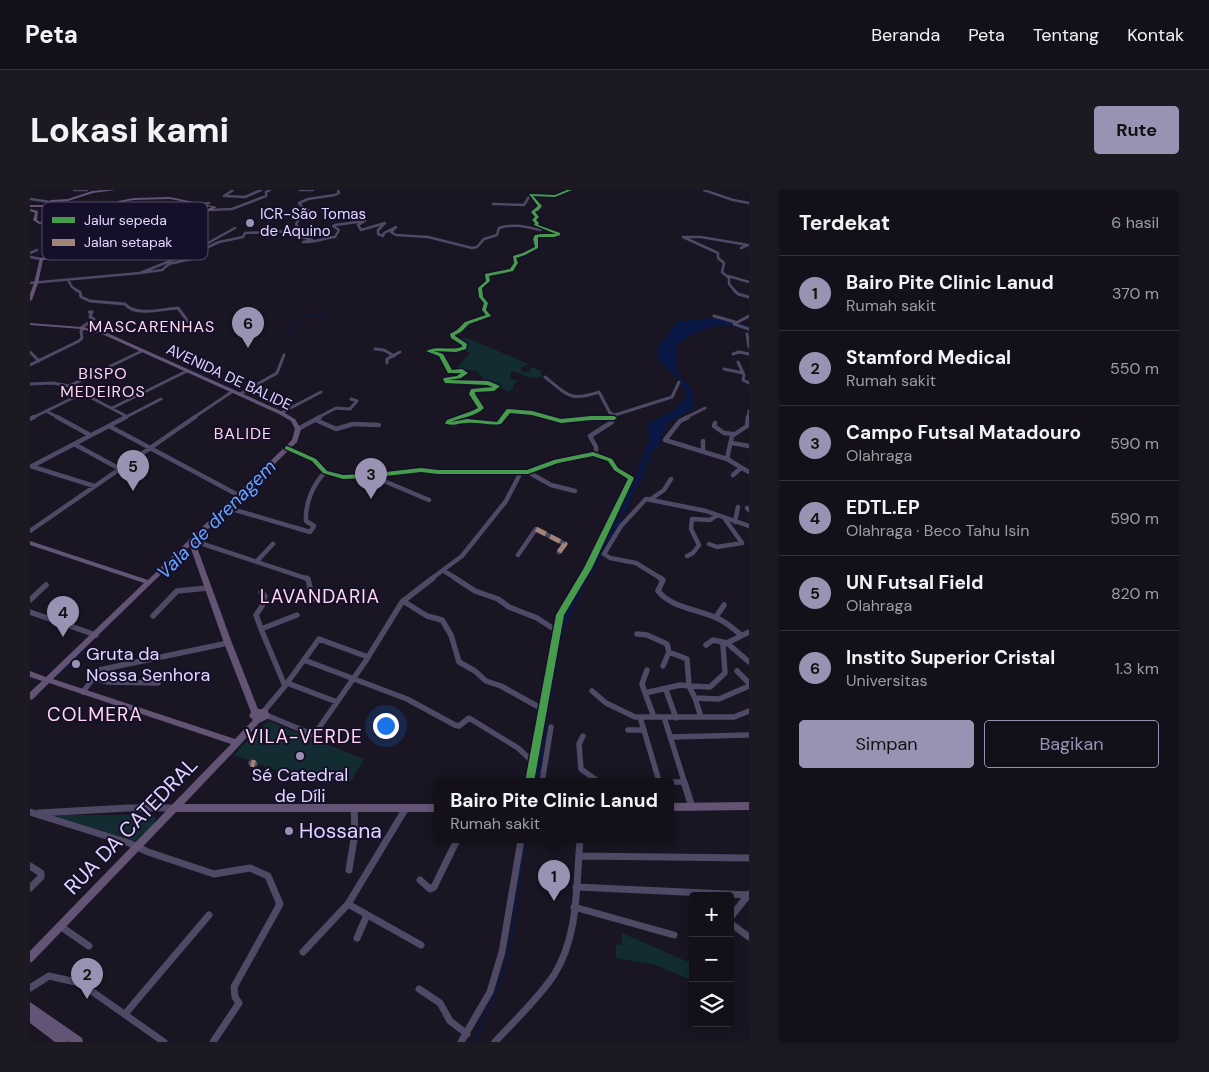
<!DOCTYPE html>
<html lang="id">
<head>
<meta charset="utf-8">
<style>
  :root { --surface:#13101a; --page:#1c1923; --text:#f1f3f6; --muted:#9d9da2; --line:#323039; --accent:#9a92b2 }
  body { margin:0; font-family:"DM Sans",sans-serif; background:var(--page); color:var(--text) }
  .controls { position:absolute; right:15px; bottom:15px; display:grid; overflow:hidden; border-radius:5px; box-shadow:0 2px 12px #0003 }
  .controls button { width:45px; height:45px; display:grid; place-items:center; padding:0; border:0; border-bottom:1px solid var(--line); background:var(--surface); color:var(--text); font:25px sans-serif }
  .you { position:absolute; left:355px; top:535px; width:18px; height:18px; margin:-12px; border:4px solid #fff; border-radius:50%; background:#1a73e8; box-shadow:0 0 0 8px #1a73e833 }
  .badge { display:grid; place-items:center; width:32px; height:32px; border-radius:50%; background:var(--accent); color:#111; font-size:16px; font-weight:700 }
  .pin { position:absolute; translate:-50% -41px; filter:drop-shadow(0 1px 2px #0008) }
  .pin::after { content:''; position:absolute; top:26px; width:18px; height:15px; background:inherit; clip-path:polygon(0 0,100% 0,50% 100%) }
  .popup { position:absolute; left:404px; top:588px; width:240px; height:65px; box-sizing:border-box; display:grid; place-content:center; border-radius:5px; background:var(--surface); filter:drop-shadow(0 1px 4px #0005); font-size:16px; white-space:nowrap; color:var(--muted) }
  .popup b { font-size:19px; color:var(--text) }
  .popup::after { content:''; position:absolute; left:50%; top:100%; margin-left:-10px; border:10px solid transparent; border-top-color:var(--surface) }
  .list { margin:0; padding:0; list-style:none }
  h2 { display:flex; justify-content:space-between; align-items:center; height:65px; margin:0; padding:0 20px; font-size:21px }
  h2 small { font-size:16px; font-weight:400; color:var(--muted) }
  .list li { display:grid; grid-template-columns:32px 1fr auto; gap:15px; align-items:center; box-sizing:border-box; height:75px; padding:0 20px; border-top:1px solid var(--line) }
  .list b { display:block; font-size:19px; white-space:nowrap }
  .list p { margin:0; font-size:16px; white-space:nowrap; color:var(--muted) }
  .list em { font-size:16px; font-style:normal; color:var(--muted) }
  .actions { display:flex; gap:10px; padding:15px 20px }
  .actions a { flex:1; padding:11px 0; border:1px solid var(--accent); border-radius:5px; text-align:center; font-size:18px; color:var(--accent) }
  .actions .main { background:var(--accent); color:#111 }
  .icon { flex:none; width:28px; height:28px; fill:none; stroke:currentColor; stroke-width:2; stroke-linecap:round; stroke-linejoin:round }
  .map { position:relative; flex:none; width:719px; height:852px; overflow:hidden; border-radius:5px }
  header { display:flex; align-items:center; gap:30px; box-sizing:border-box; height:70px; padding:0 25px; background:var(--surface); border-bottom:1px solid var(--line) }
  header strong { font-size:24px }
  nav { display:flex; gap:28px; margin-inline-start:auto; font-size:18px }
  .intro { display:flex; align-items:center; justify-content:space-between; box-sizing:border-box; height:120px; padding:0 30px }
  h1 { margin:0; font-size:35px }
  .button { padding:12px 22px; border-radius:5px; background:var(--accent); color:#111; font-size:18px; font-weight:700 }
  main { display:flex; gap:30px; padding:0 30px }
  aside { flex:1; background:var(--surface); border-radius:5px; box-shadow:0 2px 12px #0003 }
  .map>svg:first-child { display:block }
</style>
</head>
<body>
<header>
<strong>Peta</strong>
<nav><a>Beranda</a><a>Peta</a><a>Tentang</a><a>Kontak</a></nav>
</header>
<div class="intro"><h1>Lokasi kami</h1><a class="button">Rute</a></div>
<main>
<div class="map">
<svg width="719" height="852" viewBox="0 0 719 852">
  <rect width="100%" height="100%" fill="#191523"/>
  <path fill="#122c31" d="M434 147 499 174 491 178V181L499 182 502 177 512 181 510 183 513 186C505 191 491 184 482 181L479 189 487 190 483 196V200L476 202 477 200 472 199 465 193 450 192 453 188 447 181 427 178 440 163 436 161 438 156 430 151Z
    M238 531 334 569 321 591 296 589 280 593 204 565 217 551 219 552Z
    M29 625H122L126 628 123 635 106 651 28 627Z
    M592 743 663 774V791L626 775 586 768V754L592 755Z"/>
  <path fill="#0a1845" d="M682 128 719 135V139C688 132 672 136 647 154 647 162 645 171 647 179 652 197 666 190 663 218L637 233 630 252 625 259 621 258 622 247 618 241V233C633 226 653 219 657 202L647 187 627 169 628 157 647 132Z"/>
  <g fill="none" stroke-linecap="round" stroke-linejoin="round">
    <path stroke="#0a1845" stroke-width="1" d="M253 153 260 147 257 142 275 127 300 123
      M161 180 208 202
      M255 223C267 230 274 238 267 251
      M609 296 618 284 623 258
      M598 303V305
      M531 436 583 333 596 319
      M0 474 24 482
      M27 483 29 484 55 458
      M504 592 513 533"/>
    <path stroke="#0a1845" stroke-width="2" d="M444 852 478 773 495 650"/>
    <path fill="#0a1845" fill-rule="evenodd" d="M620 241 622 242 626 247 613 283 595 323 594 324H590L589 323 607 283 620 247 617 243Z
      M589 327 592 329C575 366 549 400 535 438 527 462 527 486 522 510L521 512 518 513 515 512 514 510C520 486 520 462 528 438 542 400 568 366 586 329Z
      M515 521 518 522 519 524 509 592H501L511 524 512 522Z"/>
    <path stroke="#4e4964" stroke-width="2.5" d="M44 0H57
      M203 0 194 6 215 7 231 0
      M270 0H283
      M674 0 703 10 719 13
      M0 9 20 12
      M148 13 167 15
      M463 14 494 15 500 5
      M167 15 179 13
      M57 19 66 20 91 14
      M181 20 202 19 236 6V2L240 0
      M64 38 74 41 69 45
      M146 38 156 41
      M71 39 78 34 85 33
      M271 40 287 43 272 47 282 50 273 52C284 53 294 48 305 47L309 40 303 36 305 35 335 31 328 35 331 40 355 33 348 40V44L353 46 354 43 366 37 361 42 366 45 398 47 442 58 447 57 454 49 467 45 469 38C484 33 496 37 511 40
      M137 42 159 45 173 55
      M70 44 108 42
      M41 47 57 50
      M69 53 80 46
      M23 57 32 62
      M61 61 76 67
      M0 63 7 60
      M0 67 11 69
      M16 68 66 47 54 42
      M110 83 132 80 139 74 170 67 178 57 189 52 213 47 215 43 270 41 266 34 270 27 286 24 273 18 269 13 278 9 305 5 309 3 308 0
      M698 86 719 92
      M38 90 42 97 48 101
      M0 93 110 83 160 63 205 38
      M450 101V98L458 91 457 85 481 80 486 73 484 67 507 57 506 46 529 44 506 35 507 33 504 30 507 27 503 22 510 16 500 5 525 6 540 0
      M705 101 699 94V88L692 82 694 73 688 68V63L653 47H671L718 55 711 58"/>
    <path stroke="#4e4964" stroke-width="3" d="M46 100 50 102 51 107 60 111 95 114C105 127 133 119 148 118L159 133
      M704 100 708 104 719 107
      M684 126 705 132
      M719 126 704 134 719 139
      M51 138 64 129 60 127 62 122H59
      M717 144 719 157
      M345 159 354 160 364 166
      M0 162 9 171
      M703 164 709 162 719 164
      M708 172 714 185 713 190 719 193
      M357 173V169L370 162
      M0 175 49 151 52 148 51 141 54 138
      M694 179 713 183
      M515 187C538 205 539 212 569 202L580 223 585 225
      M0 194 23 193 39 196 112 161
      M39 196 96 226
      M210 204 247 183 254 165
      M82 218 157 181
      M16 221 29 228
      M251 223 291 202
      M2 228 53 203
      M94 228 131 209
      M163 228 203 201
      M287 228 306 218 320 219 327 211 321 209
      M425 228 444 223 451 218 442 204 443 200 464 199 467 196 458 193 417 192 416 189 429 187 435 183 432 181 420 182 411 165 399 161C411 157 423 163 434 158L435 155 423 147 422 144 429 141 437 133 459 126 454 120 456 113 451 107 450 100
      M473 228 478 221 502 223 521 228
      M559 228H584
      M584 228 585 225 642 207 649 192
      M655 228 675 218
      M718 228 719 221"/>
    <path stroke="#4e4964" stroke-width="4.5" d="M27 227 60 245
      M429 227 418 233 423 234 437 231 465 233H469L474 227
      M516 227 531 231 584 228
      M658 227 650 231 635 250 697 269
      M0 229 4 227
      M286 230 306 239 323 234 349 235
      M685 233 684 236 694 243 703 244
      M79 236 208 305
      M717 236 702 246 697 269 719 282
      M717 236 718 227
      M268 239 290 227
      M673 251V261
      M702 253 719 256
      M44 254 90 279
      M257 258 284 270 295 282 313 287 391 280 408 282H498L526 271 563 264 580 270 586 279 601 288 551 389
      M563 264 566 263V257L560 246 582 232 584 227
      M0 276 64 296
      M2 276 96 227
      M498 282 521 295 545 301
      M703 285 711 278
      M342 286 399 310
      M621 309 634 300 641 289
      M195 317 280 342 284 336 276 331C275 313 283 295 295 282
      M717 318 719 320
      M705 332 708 317
      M0 341 165 227
      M161 350 278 389
      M679 354 687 357 712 353 695 329
      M488 365 506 339 535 354 529 362
      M657 366 663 363 669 355 661 339 662 329 680 330 686 326
      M227 371 243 354
      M414 381 427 389
      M401 389 432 366 476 311 491 282
      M632 389 606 373 580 368 574 364 591 336 616 309 676 321 719 336"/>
    <path stroke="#4e4964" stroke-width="5.5" d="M276 388 278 389 281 403 285 409
      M425 388 445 401 468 409 479 417 507 428 527 441
      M630 388 633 390 628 401C643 419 669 419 689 429 697 433 704 439 711 445
      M231 402 235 406 232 416 226 425 231 439 267 425
      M0 410 16 395
      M373 411 397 426 412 430 421 445 429 472 445 481 456 491 471 496 514 520
      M0 422 66 445
      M123 426 147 401 178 398
      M686 427 694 415
      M231 439 255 496
      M719 442 697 453 719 472
      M607 444 617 445 637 454 639 462
      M274 470 377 509 425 535 429 536 439 528 488 558 505 574
      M633 476 639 462 657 469 659 496 680 497 695 483 693 455 697 453 683 450 676 455
      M707 481 719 493
      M64 488 78 492 128 493
      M257 493 307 512
      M636 500 646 528
      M562 501 576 513 605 527H704L719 521
      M53 502 69 480 198 453
      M615 503 612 494 617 480
      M234 521 255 496 289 449 338 467
      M236 525 284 545 335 472 372 412 403 388
      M610 527 629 591
      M624 527 615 503 650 495 659 496 665 508
      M634 527 655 594
      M671 527 665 508 689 509 719 496
      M598 540H614
      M553 546 549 554 551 579 569 592
      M640 547 719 545
      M221 573 225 574
      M500 592 530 425 552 388
      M512 592 521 537
      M604 592H654"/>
    <path stroke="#4e4964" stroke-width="7" d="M654 592 662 617
      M0 622 99 653 118 662 184 684 220 678 238 686 250 714 204 797 205 807 209 813 183 852
      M9 623 98 618H144
      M549 666 719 668
      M0 676 11 683V687L0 698
      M319 680 325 643 324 618
      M390 690 400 699 404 697 427 650
      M546 697 719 705
      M318 714 391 755
      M544 717 644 745
      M700 728 719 704
      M700 733 719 747
      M30 736 59 756
      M327 748 337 725
      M273 762 318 714 376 618
      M0 798 19 786 50 793 134 852
      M389 799 410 813 420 831 437 844
      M95 824 179 725
      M431 852 460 802 472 762 491 650
      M465 852C485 830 507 810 524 785 549 745 546 695 550 650"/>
    <path fill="#635375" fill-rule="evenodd" d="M74 0H86L63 3 38 11 23 12 17 17H0V15H16L21 10 38 9 62 1Z
      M140 7 187 17 122 49 94 56 13 70 8 93 2 110 0 111V104L4 93 10 68 94 54 120 47 182 17 140 9 104 10 92 12 98 18C76 31 61 14 40 22L37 30 9 34 3 30 5 23 0 21V19L8 21 7 30 10 32 34 28 37 20C58 13 73 27 94 18L88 13V11L104 8Z
      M0 133 51 137 75 142 253 222 265 229 271 239 267 252 165 352 202 453 228 519H237L240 526 239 528 229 533 210 555 154 614H408V622H146L3 771 0 773V761L201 554 19 493 3 509 0 510V502L12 491 0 487V481L16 487 114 393 0 355V351L118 390 158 351 159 349 161 348 262 250 265 239 261 231 249 224 72 144 51 139 0 135ZM160 356 194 453 221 522 219 526 223 530 205 549 23 489Z
      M719 612V620L640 621V613Z
      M0 812 52 848 53 852H39L38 851V852H25L0 833Z"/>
    <path stroke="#a18479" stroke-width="5" stroke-dasharray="11 5" stroke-linecap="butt" d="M506 339 535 354 529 362"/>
    <path stroke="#a18479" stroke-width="7" stroke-dasharray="13 7" stroke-linecap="butt" d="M221 573 225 574"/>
    <g stroke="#160f29" stroke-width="3">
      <path id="cycleway" d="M537 0H542L525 7 503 6 512 16 509 20 505 22 509 27 506 30 509 33 508 35 530 43V45L524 47H508V58L495 65 486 68 488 73 483 81 459 86 460 91 452 98 453 107 458 113 456 120 461 126 439 134 431 142 425 145V146L437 154 436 159 426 162 404 161 413 164 422 180 432 179 438 183 431 188 419 190 458 191 470 196 464 201 445 202V204L454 218C445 227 432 227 421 232L437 229 467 232 476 220 478 219 502 221 531 229 561 226H584L587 228 584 230H561L531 233 502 225 480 223 471 234C459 236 449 232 437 233 429 233 424 236 416 234L415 233 417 230 442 221 448 218 439 204 441 199 463 197 457 195 415 193 413 189 414 188 427 186 431 183H418L409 166 396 161C408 155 420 161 432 157V155L421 148 420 144 427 140 435 132 456 125 452 120 454 113 449 107 448 98 456 91 455 84 480 79 484 73 483 66 493 63 505 57 503 49 505 45 512 44H526L504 35 505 33 502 30 505 27 501 22 508 16 499 4 525 5Z
        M257 256 286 269 297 281 313 285 338 284 391 278 408 280H497L524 270 563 262 582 269 588 278 603 287 604 288 562 378 534 425 504 592H495L526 425 554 378 598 289 584 280 578 271 563 266 528 273 498 284H408L391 282 338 288 313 289 293 283 282 271 255 259V257Z"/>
    </g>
    <use href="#cycleway" fill="#469c4c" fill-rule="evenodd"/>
  </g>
  <g fill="#9a92b2" stroke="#160f29" stroke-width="2">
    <circle cx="220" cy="33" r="5"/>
    <circle cx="46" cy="474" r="5"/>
    <circle cx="270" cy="566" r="5"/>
    <circle cx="259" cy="641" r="5"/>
  </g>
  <g text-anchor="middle" stroke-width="4" stroke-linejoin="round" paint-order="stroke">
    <g font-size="15" fill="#e0d6ff" stroke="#160f29" text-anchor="start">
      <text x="230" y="29">ICR-São Tomas<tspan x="230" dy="17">de Aquino</tspan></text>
    </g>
    <g font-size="15" fill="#e0d6ff" stroke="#160f29">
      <text transform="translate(199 187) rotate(25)" y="5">AVENIDA DE BALIDE</text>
    </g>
    <g font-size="16" letter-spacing="1" fill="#ffd8ec" stroke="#160f29">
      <text x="122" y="142">MASCARENHAS</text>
      <text x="73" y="189">BISPO<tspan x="73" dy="18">MEDEIROS</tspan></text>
      <text x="213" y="249">BALIDE</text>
    </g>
    <g font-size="18" fill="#e0d6ff" stroke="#160f29" text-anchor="start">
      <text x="56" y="470">Gruta da<tspan x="56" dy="21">Nossa Senhora</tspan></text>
      <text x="270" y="591" text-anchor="middle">Sé Catedral<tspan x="270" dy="21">de Díli</tspan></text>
    </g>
    <g font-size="19" font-style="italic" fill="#64a5ff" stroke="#160f29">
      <text transform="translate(186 329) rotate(-45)" y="7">Vala de drenagem</text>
    </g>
    <g font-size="19" letter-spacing="1" fill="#ffd8ec" stroke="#160f29">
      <text x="290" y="413">LAVANDARIA</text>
      <text x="65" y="531">COLMERA</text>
      <text x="274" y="553">VILA-VERDE</text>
    </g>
    <g font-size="21" fill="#e0d6ff" stroke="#160f29">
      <text transform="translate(101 636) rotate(-46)" y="7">RUA DA CATEDRAL</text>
    </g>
    <g font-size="21" fill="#e0d6ff" stroke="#160f29" text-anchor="start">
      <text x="269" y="648">Hossana</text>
    </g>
  </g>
  <rect x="12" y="12" width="166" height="58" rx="8" fill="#160f29" stroke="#534b69" stroke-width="1"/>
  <rect x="22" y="27" width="23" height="6" fill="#469c4c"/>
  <rect x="22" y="49" width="23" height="7" fill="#a18479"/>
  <g font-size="14" fill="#e0d6ff">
    <text x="54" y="35">Jalur sepeda</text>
    <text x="54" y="57">Jalan setapak</text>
  </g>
</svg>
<div class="controls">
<button>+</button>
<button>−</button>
<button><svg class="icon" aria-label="layers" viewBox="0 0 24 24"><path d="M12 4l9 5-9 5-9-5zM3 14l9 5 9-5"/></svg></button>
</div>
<div class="you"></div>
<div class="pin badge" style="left:524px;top:711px">1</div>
<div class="popup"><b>Bairo Pite Clinic Lanud</b>Rumah sakit</div>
<div class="pin badge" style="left:57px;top:809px">2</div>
<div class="pin badge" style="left:341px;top:309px">3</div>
<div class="pin badge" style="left:33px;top:447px">4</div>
<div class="pin badge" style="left:103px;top:301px">5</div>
<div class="pin badge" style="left:218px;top:158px">6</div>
</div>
<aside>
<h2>Terdekat<small>6 hasil</small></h2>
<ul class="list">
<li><span class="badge">1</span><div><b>Bairo Pite Clinic Lanud</b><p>Rumah sakit</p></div><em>370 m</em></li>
<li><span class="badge">2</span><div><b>Stamford Medical</b><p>Rumah sakit</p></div><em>550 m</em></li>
<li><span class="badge">3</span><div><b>Campo Futsal Matadouro</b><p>Olahraga</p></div><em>590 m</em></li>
<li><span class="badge">4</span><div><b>EDTL.EP</b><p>Olahraga · Beco Tahu Isin</p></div><em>590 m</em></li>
<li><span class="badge">5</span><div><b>UN Futsal Field</b><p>Olahraga</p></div><em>820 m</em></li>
<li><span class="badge">6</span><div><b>Instito Superior Cristal</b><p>Universitas</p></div><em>1.3 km</em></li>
</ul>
<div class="actions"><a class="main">Simpan</a><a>Bagikan</a></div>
</aside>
</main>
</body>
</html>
